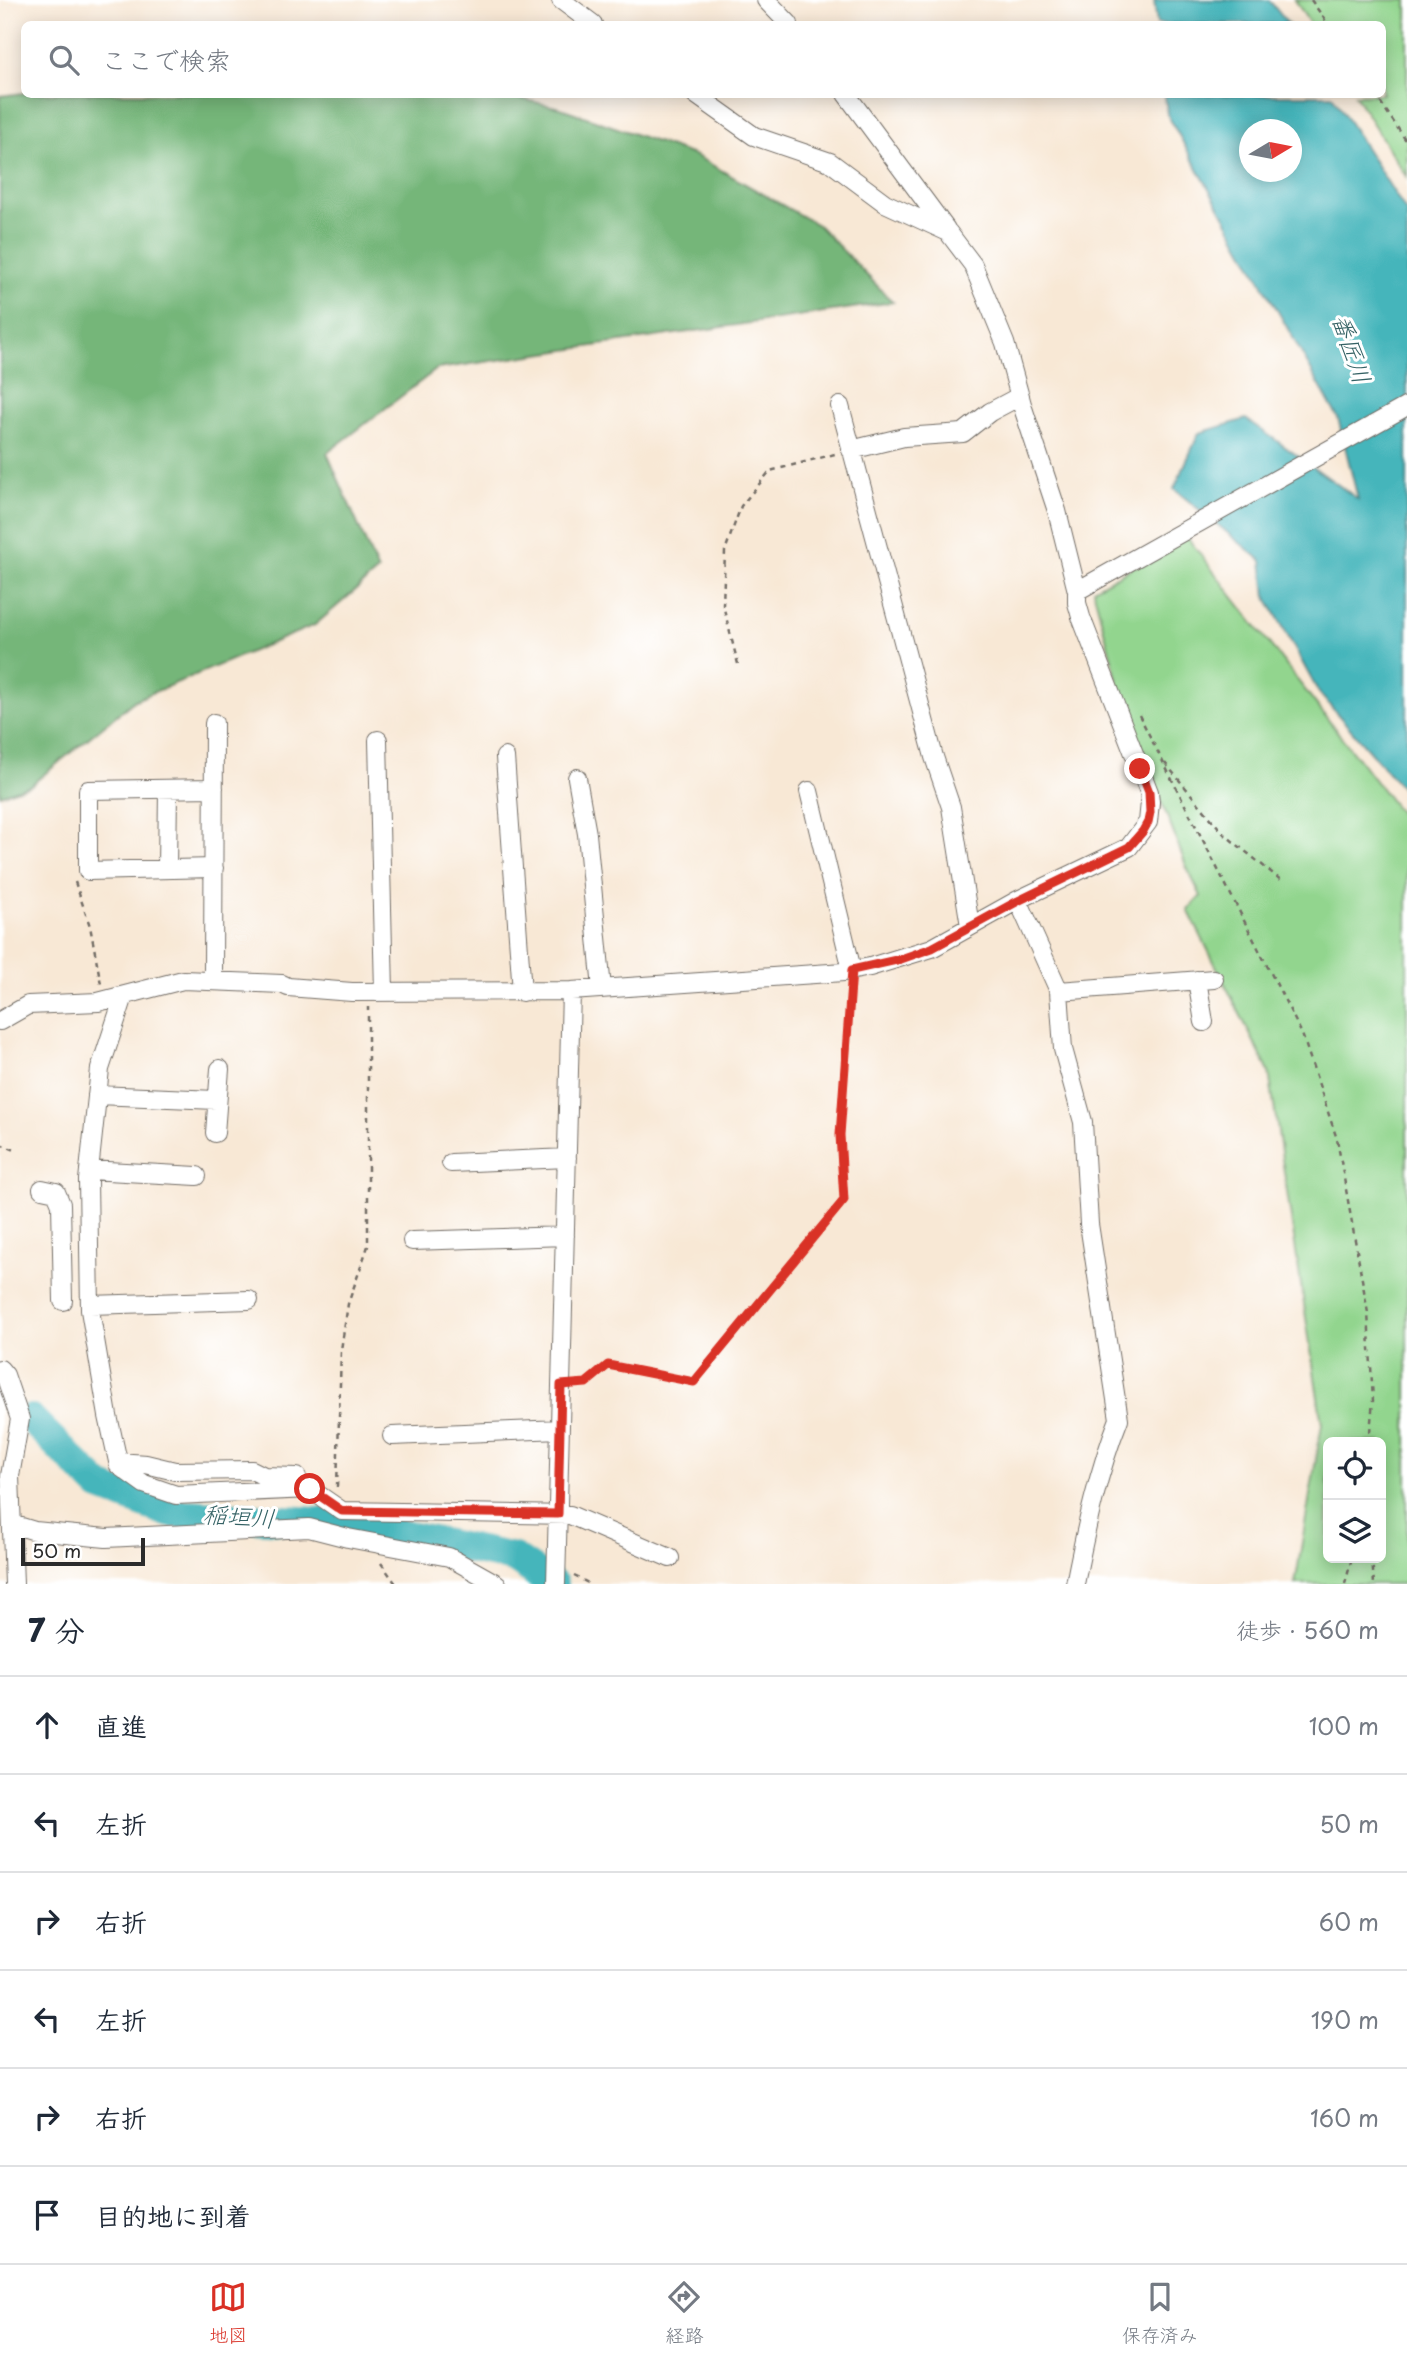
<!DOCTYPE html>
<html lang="ja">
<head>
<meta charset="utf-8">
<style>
  :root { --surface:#fff; --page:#f6f6f7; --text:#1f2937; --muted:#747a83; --line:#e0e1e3; --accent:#d93025 }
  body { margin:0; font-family:"Playpen Sans","Klee One",sans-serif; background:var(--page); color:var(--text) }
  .controls { position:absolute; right:21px; bottom:21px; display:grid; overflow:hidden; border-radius:10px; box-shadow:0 4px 18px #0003 }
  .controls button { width:63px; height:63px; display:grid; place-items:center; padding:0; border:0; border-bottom:2px solid var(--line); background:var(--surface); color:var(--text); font:35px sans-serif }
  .compass { position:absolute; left:1239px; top:119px; width:63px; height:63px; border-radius:50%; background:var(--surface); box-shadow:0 4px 18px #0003; rotate:80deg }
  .scale { position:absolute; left:21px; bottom:18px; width:124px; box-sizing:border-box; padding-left:7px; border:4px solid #2b2b2b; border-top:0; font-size:19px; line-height:24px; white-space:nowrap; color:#2b2b2b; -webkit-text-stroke:5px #fff; paint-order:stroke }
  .stop { position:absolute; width:21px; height:21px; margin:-16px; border:5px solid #d93025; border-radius:50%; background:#fff }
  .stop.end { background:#d93025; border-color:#fff; box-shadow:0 2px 7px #0008 }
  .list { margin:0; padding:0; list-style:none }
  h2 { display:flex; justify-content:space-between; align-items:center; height:91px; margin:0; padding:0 28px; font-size:30px }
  h2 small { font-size:23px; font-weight:400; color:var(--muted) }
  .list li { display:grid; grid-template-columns:46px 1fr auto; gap:21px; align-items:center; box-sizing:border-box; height:98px; padding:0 28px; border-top:2px solid var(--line) }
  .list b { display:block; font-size:26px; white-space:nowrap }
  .list em { font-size:23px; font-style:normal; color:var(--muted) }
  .icon { flex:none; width:38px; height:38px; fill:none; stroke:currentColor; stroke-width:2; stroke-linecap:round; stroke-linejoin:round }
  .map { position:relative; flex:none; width:1407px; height:1584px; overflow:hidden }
  .search { position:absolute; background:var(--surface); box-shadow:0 4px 18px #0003; left:21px; right:21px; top:21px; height:77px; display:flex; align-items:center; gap:18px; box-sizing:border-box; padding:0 24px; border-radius:10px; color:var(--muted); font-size:26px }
  .sheet { height:679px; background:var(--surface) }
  nav { display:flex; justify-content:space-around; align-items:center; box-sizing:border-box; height:98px; border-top:2px solid var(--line); background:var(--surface); font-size:19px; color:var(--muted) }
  nav a { display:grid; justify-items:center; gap:4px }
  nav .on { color:var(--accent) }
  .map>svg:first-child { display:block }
</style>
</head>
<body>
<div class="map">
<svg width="1407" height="1584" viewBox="0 0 1407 1584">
  <rect width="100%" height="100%" fill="#fff"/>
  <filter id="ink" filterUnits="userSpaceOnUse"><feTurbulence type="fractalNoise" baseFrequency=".0143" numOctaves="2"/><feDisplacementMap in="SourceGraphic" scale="14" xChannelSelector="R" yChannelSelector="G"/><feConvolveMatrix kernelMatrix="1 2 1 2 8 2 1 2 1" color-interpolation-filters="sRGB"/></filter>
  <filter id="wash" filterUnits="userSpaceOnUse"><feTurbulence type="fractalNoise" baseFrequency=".00686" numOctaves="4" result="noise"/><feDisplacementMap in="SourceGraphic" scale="28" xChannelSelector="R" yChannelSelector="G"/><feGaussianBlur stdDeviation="1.57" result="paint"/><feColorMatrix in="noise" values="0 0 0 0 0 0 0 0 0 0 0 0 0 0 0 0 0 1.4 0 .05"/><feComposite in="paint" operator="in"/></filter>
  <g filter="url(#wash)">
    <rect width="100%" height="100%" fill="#f8e8d5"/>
    <path fill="#92d58e" stroke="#5e805c" stroke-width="2" fill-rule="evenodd" d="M1295 0H1407V178L1355 95 1382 94V24H1310Z
      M1187 537 1407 822V1584H1295L1322 1424 1269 1072 1188 910 1201 896 1187 868 1124 704 1093 589ZM1328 1442H1381V1558H1328Z"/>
    <path fill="#75b679" stroke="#507052" stroke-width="2" d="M24 93 504 95 561 108 696 156 819 226 893 302 437 369 327 453 378 571 315 625 135 700 31 785 0 795V96Z"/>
    <path fill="#45b5bb" stroke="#387073" stroke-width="2" fill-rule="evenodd" d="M1154 0H1269L1288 24H1157Z
      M1165 95H1332L1407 213V794L1319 693 1266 596 1262 561 1174 489 1199 433 1246 419 1358 499 1338 418 1167 114ZM1250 130H1292V172H1250Z"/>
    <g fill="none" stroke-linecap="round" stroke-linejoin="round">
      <path stroke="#45b5bb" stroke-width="30" d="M31 1419 100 1487 170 1513 351 1524 514 1558 553 1584"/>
    </g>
  </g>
  <g filter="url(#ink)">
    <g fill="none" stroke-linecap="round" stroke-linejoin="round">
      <g stroke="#736d66" stroke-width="20">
        <path id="minor" d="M561 0 593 24
          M766 0 789 24
          M695 94 754 136 830 162 885 203 948 232 973 265 1005 343 1023 408 1057 511 1077 591
          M846 94 946 229
          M840 406 934 757 951 807 970 926
          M851 450 904 437 963 433 990 412 1020 396
          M378 740 384 992
          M505 757 522 992
          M577 778 587 834 602 989
          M809 791 852 970
          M214 868 88 871V790L214 788
          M167 869 168 789
          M1018 900 1059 991 1063 1049 1083 1122 1089 1224 1119 1419C1098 1472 1086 1528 1075 1584
          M213 980 214 723
          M1197 980 1204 1022
          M1059 991 1214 979
          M124 996 100 1069 88 1180 90 1310 108 1416 119 1466 144 1484 176 1495 310 1489 342 1511 570 1515 670 1558
          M0 1021 28 1005 98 1002 183 980 282 984 288 987 352 992 571 991 844 972 870 967 932 948 1018 900 1129 847 1148 822 1150 802 1149 792 1081 617 1077 603V591L1407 406
          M97 1095 216 1100
          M215 1133 220 1069
          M451 1163 567 1158
          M89 1170 197 1176
          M42 1189 56 1192 61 1204 63 1301
          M412 1241 565 1236
          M90 1305 249 1300
          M0 1369 5 1375 20 1419 10 1476 14 1584
          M392 1436 560 1429
          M118 1462 146 1464 175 1471 252 1470 264 1476 297 1477
          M12 1524 35 1531 106 1538 309 1528 348 1538 449 1557 497 1584
          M556 1584 571 991"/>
      </g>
      <path stroke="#736d66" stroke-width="2.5" stroke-dasharray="5 5" stroke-linecap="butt" d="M1311 0 1328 24
        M1375 94 1407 142
        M738 664 723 605 725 551 741 506 770 471 835 454
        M1139 715 1302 1034 1337 1139 1368 1313 1373 1401 1369 1442
        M1165 763 1224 834 1282 881
        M75 882 90 926 101 984
        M0 1144 15 1150
        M579 1384 586 1383 608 1365 694 1382 844 1200 840 1135 851 989
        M337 1487 341 1350 348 1304 368 1246V1007
        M1372 1558 1374 1584
        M381 1563 396 1584
        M574 1576 590 1584
        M1345 1584 1352 1558"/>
      <use href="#minor" stroke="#fff" stroke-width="18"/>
    </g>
  </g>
  <g fill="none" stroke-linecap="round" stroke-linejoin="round" filter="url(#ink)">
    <path stroke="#d93025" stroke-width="9" d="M310 1489 342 1511 558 1514 561 1385 586 1383 608 1365 694 1382 844 1200 840 1135 852 970 901 959 932 948 1018 901 1129 847 1143 831 1148 822 1150 812 1149 792 1140 769"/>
  </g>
  <g text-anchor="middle" stroke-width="6" stroke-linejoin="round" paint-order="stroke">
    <g font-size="24" font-style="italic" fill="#356265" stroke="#fff">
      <text transform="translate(1351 349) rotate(71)" y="8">番匠川</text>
      <text transform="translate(239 1517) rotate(4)" y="8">稲垣川</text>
    </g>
  </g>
</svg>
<div class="controls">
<button><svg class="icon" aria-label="locate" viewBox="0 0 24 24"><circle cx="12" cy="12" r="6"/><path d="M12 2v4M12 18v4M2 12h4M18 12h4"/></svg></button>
<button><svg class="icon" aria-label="layers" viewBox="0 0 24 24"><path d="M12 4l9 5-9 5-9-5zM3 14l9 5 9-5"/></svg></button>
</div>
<svg class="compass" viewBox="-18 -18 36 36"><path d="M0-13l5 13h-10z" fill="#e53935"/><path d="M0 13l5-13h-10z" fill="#747a83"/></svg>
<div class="scale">50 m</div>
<div class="stop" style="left:310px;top:1489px"></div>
<div class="stop end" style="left:1140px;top:769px"></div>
<div class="search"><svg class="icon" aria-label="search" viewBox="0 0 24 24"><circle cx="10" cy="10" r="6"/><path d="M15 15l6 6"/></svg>ここで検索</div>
</div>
<section class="sheet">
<h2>7 分<small>徒歩 · 560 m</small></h2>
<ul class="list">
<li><svg class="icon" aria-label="ahead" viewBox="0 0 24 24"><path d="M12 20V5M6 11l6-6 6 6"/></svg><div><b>直進</b></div><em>100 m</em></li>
<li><svg class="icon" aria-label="left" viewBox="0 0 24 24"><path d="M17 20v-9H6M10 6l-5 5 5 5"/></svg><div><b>左折</b></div><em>50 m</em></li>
<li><svg class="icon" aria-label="right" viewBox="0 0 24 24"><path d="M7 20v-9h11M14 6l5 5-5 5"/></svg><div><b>右折</b></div><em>60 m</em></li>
<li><svg class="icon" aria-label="left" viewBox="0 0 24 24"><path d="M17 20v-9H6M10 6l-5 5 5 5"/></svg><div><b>左折</b></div><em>190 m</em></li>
<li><svg class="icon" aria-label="right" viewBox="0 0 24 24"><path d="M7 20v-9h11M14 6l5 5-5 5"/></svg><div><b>右折</b></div><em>160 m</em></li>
<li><svg class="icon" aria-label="arrive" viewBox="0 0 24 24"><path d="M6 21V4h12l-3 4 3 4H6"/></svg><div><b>目的地に到着</b></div></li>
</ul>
</section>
<nav>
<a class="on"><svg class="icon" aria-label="map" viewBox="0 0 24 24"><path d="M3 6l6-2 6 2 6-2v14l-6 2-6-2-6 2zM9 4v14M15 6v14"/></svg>地図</a>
<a><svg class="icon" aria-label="directions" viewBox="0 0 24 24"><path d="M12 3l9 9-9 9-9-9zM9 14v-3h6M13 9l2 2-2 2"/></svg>経路</a>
<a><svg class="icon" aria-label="saved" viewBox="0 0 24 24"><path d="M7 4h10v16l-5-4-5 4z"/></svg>保存済み</a>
</nav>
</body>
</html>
